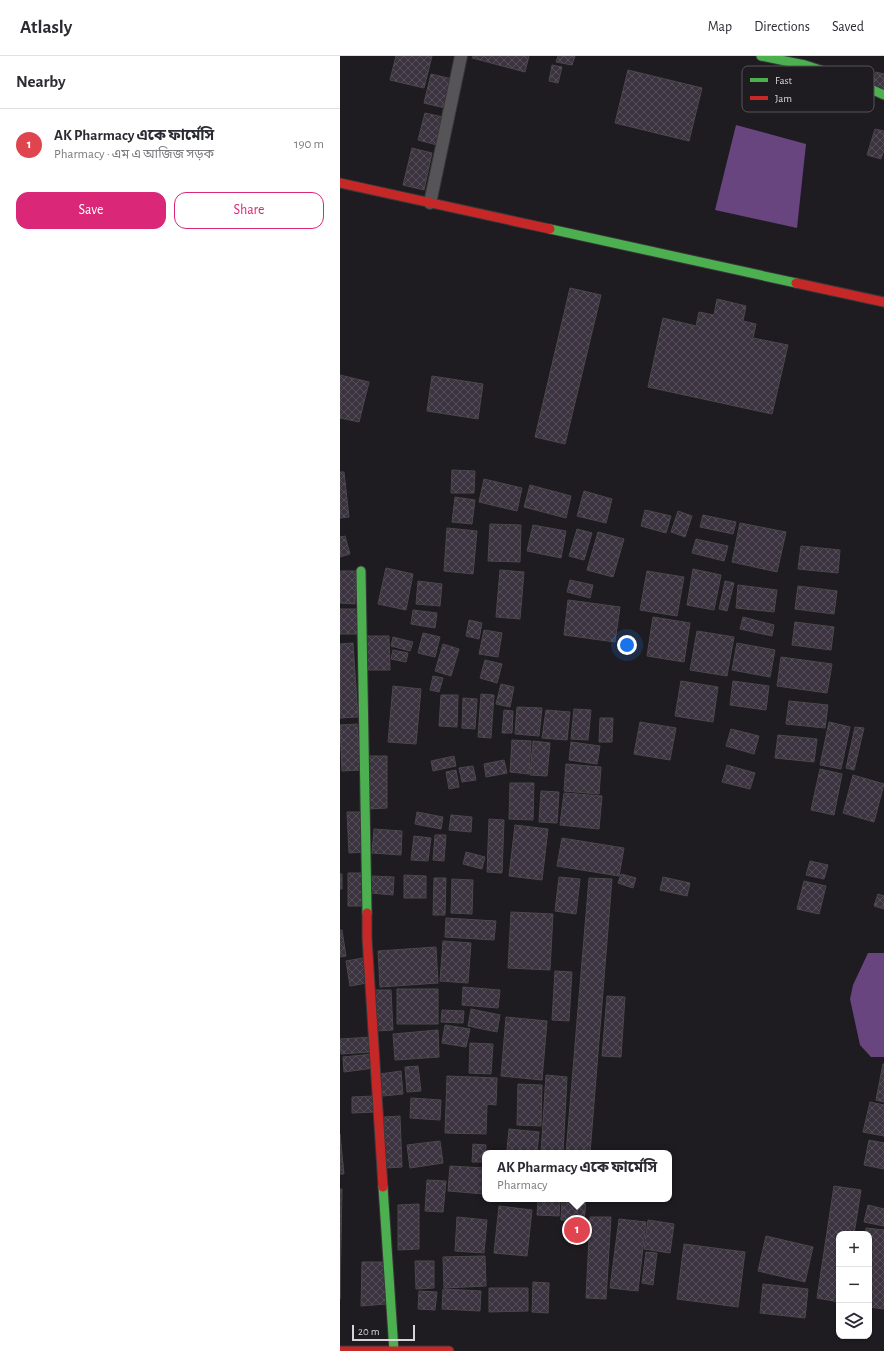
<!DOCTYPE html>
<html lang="en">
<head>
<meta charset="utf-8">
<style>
  :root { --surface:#fff; --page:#f2f2f3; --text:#2b2b33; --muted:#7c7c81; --line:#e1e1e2; --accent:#db2777 }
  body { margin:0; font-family:"Alegreya Sans","Noto Sans Bengali",sans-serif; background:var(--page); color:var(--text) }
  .controls { position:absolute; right:12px; bottom:12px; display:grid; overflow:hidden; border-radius:8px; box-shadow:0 1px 3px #0004 }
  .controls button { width:36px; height:36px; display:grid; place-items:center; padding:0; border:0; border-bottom:1px solid var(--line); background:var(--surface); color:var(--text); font:20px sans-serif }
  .scale { position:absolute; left:12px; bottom:10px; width:63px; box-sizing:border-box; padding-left:4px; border:2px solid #d6d4d8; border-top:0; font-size:11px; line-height:14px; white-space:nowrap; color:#d6d4d8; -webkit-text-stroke:3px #1e1b21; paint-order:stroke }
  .you { position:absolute; left:287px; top:589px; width:14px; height:14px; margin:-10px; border:3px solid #fff; border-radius:50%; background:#1a73e8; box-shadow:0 0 0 6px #1a73e833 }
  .badge { display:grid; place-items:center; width:26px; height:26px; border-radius:50%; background:var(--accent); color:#fff; font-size:13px; font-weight:700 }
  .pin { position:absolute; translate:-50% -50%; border:2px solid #fff; box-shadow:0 1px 4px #0006 }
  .popup { position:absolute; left:142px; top:1094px; width:190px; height:52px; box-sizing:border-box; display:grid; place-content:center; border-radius:8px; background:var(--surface); filter:drop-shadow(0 1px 3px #0005); font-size:13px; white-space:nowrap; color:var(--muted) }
  .popup b { font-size:15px; color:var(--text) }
  .popup::after { content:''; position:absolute; left:50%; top:100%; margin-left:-8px; border:8px solid transparent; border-top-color:var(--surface) }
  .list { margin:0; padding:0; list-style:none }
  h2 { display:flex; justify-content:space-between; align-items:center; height:52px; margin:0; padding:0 16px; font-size:17px }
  h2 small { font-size:13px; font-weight:400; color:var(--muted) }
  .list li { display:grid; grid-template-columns:26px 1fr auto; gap:12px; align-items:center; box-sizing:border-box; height:72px; padding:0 16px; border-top:1px solid var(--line) }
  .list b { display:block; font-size:15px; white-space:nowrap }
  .list p { margin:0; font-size:13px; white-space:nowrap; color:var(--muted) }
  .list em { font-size:13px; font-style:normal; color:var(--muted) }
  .actions { display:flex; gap:8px; padding:12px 16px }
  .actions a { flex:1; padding:9px 0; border:1px solid var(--accent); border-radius:12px; text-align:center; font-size:14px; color:var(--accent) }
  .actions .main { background:var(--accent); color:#fff }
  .icon { flex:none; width:22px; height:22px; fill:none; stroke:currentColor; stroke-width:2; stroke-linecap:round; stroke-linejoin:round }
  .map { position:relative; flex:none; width:544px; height:1295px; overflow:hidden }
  header { display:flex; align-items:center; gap:24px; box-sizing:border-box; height:56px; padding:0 20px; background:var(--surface); border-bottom:1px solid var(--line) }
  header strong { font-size:19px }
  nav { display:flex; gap:22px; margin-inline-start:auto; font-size:14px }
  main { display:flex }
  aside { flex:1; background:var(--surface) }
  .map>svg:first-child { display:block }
</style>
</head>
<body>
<header>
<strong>Atlasly</strong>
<nav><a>Map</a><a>Directions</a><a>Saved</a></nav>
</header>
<main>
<aside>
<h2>Nearby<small></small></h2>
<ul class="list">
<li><span class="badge" style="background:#e0444e">1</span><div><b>AK Pharmacy একে ফার্মেসি</b><p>Pharmacy · এম এ আজিজ সড়ক</p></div><em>190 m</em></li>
</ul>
<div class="actions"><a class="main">Save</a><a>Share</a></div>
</aside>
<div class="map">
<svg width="544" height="1295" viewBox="0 0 544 1295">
  <defs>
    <pattern id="building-cross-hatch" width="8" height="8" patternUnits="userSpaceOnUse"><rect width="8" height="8" fill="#3b3340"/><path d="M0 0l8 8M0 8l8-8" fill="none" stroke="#57505b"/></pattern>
  </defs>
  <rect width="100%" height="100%" fill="#1e1c20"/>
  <path fill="#68457f" d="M396 69 466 88 457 172 375 154Z
    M528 897H544V1001H531L520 989 510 943 513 929Z"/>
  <path fill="url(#building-cross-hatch)" stroke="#4a484b" d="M56 0H92L84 32 50 24Z
    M133 0H189L185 16 132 2Z
    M218 0H235L232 9 216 6Z
    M212 9 222 11 218 27 209 25Z
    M288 14 362 32 349 85 275 67Z
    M536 16 544 18V33L533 30Z
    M91 18 112 23 105 52 84 47Z
    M85 57 103 61 97 89 78 84Z
    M535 73 544 75V94L541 103 527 99Z
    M72 92 92 97 84 134 63 129Z
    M230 232 261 239 225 388 195 381Z
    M377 243 406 250 403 265 416 268 413 282 448 289 432 358 308 331 323 262 356 270 359 256 374 259Z
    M0 319 29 326 19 366 0 362Z
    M92 320 143 328 138 363 87 355Z
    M112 414 135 415 134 437H111Z
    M0 416H4L9 461 0 462Z
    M144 423 182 432 177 455 139 446Z
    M190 429 231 440 226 462 184 451Z
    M244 435 272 443 266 467 237 460Z
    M115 441 135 444 132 468 112 466Z
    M305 454 331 460 326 477 301 470Z
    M338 455 352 460 345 481 331 476Z
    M363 459 396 466 393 478 360 471Z
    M400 467 446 476 437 516 392 506Z
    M150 468 181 469 180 506 148 505Z
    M193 469 226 475 221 502 187 495Z
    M107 472 137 475 133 518 104 515Z
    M237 473 252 477 244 504 229 500Z
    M258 476 284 483 273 521 247 514Z
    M5 480 10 498 0 501V481Z
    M356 483 388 490 384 505 352 497Z
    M461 490 500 494 498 517 458 513Z
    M46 512 73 518 66 554 38 548Z
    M353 513 381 519 374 554 347 549Z
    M160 514 184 516 180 563 156 561Z
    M0 515H16L15 548 0 547Z
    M307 515 344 521 337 560 300 554Z
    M230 524 253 529 250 542 227 536Z
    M78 525 102 528 100 550 76 548Z
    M385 525 394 527 387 555 379 553Z
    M398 529 437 534 434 556 396 552Z
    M458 530 497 535 494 558 455 553Z
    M228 544 280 551 275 586 224 579Z
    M0 553H18V578H0Z
    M73 554 97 557 95 572 71 568Z
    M313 561 350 567 344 606 307 600Z
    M403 561 434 569 432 580 400 573Z
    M129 564 142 567 139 583 126 580Z
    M455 566 494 571 491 594 452 589Z
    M144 574 162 577 158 601 139 598Z
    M357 575 394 581 387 620 350 614Z
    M83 577 100 581 95 601 78 597Z
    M24 580H49L50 614H24Z
    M53 581 73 586 70 595 51 590Z
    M13 587 18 661 0 662V588Z
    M397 587 435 594 430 621 392 614Z
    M103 588 119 593 111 620 95 615Z
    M53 594 68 597 66 606 51 603Z
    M441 601 492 608 487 637 437 630Z
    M145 604 162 608 157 627 140 622Z
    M93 620 103 622 99 636 90 634Z
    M341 625 378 631 373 666 335 660Z
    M393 625 429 630 426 654 390 649Z
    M161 628 174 631 170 651 156 648Z
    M53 630 81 633 76 688 48 686Z
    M141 638 154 639 151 682 138 681Z
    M101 639H118L117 671 99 670Z
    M123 642 137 643 135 673 122 672Z
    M449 645 488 649 485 672 446 668Z
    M177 651 202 652 199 680 175 678Z
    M234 653 251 654 248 684 231 683Z
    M164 654 173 655 172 677H162Z
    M206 654 230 656 227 684 202 682Z
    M260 662H273L272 686H259Z
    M300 666 336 672 330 704 294 698Z
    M489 666 510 671 501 713 480 709Z
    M17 668 21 714 2 715 0 669Z
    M515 671 524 672 514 714 506 712Z
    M391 673 419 680 414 698 386 690Z
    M438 679 477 683 474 706 435 702Z
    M172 684 191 685 189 718 170 716Z
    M193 685 210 687 207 720 190 719Z
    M231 686 260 690 257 708 229 704Z
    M29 700H47V752L28 753Z
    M114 700 116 710 93 715 91 705Z
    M164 704 167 717 146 721 144 708Z
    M226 708 261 711 259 738 224 735Z
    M387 709 415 717 410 733 382 726Z
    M133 710 136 724 122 726 119 712Z
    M480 713 502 718 494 759 471 754Z
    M116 714 119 731 109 733 106 716Z
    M513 719 544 728 534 766 503 757Z
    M170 727H194L193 764 169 763Z
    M201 735 219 736 217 767 199 766Z
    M224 737 262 740 259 773 220 769Z
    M7 756H21L23 796 9 797Z
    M77 756 103 761 101 773 75 768Z
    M111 759 132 761 131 776 109 774Z
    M149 763 164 764 162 817 147 816Z
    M175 769 208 773 202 824 169 820Z
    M34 773 62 775 61 799 32 797Z
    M95 779H106L104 805 93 804Z
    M74 780 91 782 88 805 71 804Z
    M222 782 284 792 279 820 217 810Z
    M126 796 145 801 142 813 123 808Z
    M470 805 488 809 484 823 466 819Z
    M8 817H24V850H8Z
    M0 818H2V833H0Z
    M281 818 296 822 293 832 278 827Z
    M64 819 86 820V842H64Z
    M32 820 54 821 53 839 31 837Z
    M219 821 240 823 236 858 215 855Z
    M323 821 350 827 347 840 320 834Z
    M94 822H106L105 859H93Z
    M249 822 272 823 250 1097H226Z
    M112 823 133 824 132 858 111 857Z
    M464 825 486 830 479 858 457 853Z
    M538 838 544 840V853L534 850Z
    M171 856 213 858 210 914 168 912Z
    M106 862 156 865 154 884 105 881Z
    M0 874H2L6 900 0 901Z
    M103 885 131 887 128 927 100 925Z
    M96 891 98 927 40 931 38 895Z
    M23 902 27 927 10 930 6 905Z
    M215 915 232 916 229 965 212 964Z
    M123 931 160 934 158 952 122 949Z
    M57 933H98V968H57Z
    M33 934H51L53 974 35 975Z
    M267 940 285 941 281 1001 262 1000Z
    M131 953 160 959 157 976 128 970Z
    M102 954 124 955 123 967 101 966Z
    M166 961 207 965 202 1024 161 1020Z
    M105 969 130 973 126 991 102 987Z
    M98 974 99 1001 55 1004 53 978Z
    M32 981V996L1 998 0 983Z
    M130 987 153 988 151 1018 129 1017Z
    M33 998 34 1012 4 1016 3 1001Z
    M543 1008H544V1046L536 1044Z
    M78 1010 81 1035 67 1036 65 1011Z
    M61 1015 63 1038 43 1040 40 1018Z
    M206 1019 227 1021 223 1097H201Z
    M107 1020 157 1022 156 1049 147 1048 146 1078 105 1077Z
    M178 1028 202 1029 201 1070 177 1069Z
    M34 1040 35 1056 12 1057V1041Z
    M71 1042 101 1044 100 1064 70 1062Z
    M530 1046 544 1049V1080L523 1076Z
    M60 1060 62 1111 46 1112 44 1061Z
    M169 1073 199 1076 197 1096 167 1094Z
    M0 1078 4 1118H0Z
    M529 1084 544 1087V1113L524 1109Z
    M100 1085 103 1107 70 1112 67 1089Z
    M133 1088 146 1089 145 1106H132Z
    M110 1110 145 1112V1138L108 1135Z
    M87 1124 106 1125 103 1156 85 1155Z
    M494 1130 521 1134 514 1178H499V1246L477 1242Z
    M0 1133H2L0 1243Z
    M198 1143H220L219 1160 197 1159Z
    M222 1143H246L244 1166 221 1164Z
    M79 1148V1193L58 1194V1149Z
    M528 1149 544 1153V1170L524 1166Z
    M159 1150 192 1154 187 1200 154 1197Z
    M117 1161 147 1164 144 1197 115 1195Z
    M250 1161H271L266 1243 246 1242Z
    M279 1163 306 1166 298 1235 270 1232Z
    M308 1164 334 1168 330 1197 304 1193Z
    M526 1172 544 1174V1253L529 1251V1178H526Z
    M426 1180 473 1191 465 1226 418 1215Z
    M344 1188 405 1196 398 1251 337 1243Z
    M306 1196 317 1197 313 1229 302 1227Z
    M145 1200 146 1230 104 1232 103 1201Z
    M75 1205H94V1232L76 1233Z
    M22 1206H44L46 1248 21 1250Z
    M193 1226 209 1227 208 1257 192 1256Z
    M423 1228 468 1233 465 1262 420 1257Z
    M149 1232H188V1255L149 1256Z
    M103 1233 141 1235 140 1255 102 1253Z
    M79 1235 97 1236 95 1254 78 1253Z"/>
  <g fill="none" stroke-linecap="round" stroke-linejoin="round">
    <g stroke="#39373a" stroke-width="14">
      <path id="lane" d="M90 147 121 0"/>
    </g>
    <g stroke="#39373a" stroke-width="11">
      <path id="fast" d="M421 0 465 9 508 23 544 39
        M210 173 456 227
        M21 515 27 857
        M43 1131 54 1295"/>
    </g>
    <g stroke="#39373a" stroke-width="11">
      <path id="jam" d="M0 127 210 173
        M456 227 544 246
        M27 857V882L43 1131
        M0 1295H109"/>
    </g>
    <use href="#lane" stroke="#565457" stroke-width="12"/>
    <use href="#fast" stroke="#4caf50" stroke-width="9"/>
    <use href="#jam" stroke="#c62828" stroke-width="9"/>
  </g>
  <rect x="402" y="10" width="132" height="46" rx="6" fill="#1e1b21" stroke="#555258" stroke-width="1"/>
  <rect x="410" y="22" width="18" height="4" fill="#4caf50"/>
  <rect x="410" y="40" width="18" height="4" fill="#c62828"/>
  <g font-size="11" fill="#d6d4d8">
    <text x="435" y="28">Fast</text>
    <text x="435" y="46">Jam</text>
  </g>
</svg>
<div class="controls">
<button>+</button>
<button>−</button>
<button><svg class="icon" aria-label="layers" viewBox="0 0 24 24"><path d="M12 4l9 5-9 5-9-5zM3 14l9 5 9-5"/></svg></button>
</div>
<div class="scale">20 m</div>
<div class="you"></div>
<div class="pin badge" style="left:237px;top:1174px;background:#e0444e">1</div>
<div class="popup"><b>AK Pharmacy একে ফার্মেসি</b>Pharmacy</div>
</div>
</main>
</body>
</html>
